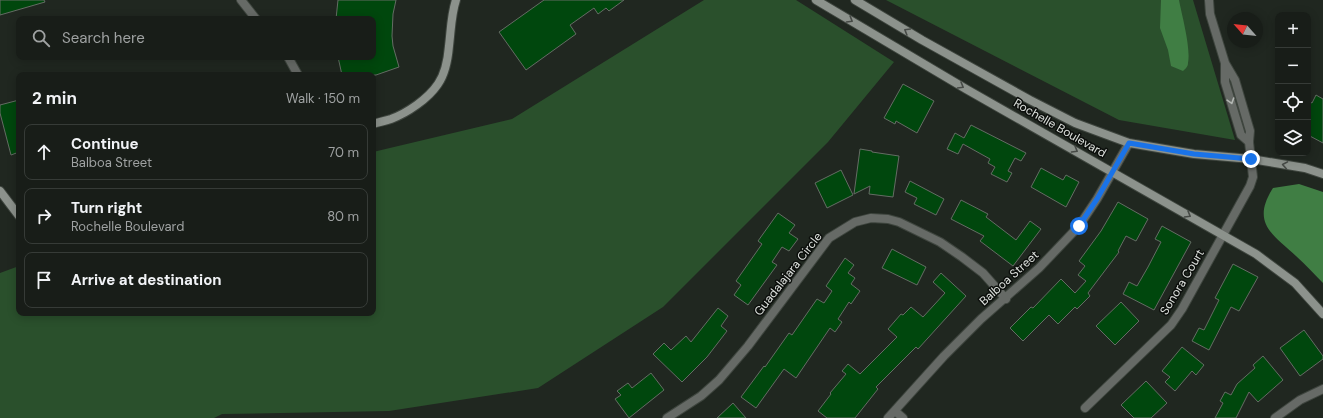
<!DOCTYPE html>
<html lang="en">
<head>
<meta charset="utf-8">
<style>
  :root { --surface:#181d18; --page:#252a25; --text:#f1f3f6; --muted:#9fa2a2; --line:#363b37 }
  body { margin:0; font-family:"DM Sans",sans-serif; background:var(--page); color:var(--text) }
  .controls { position:absolute; right:12px; top:12px; display:grid; overflow:hidden; border-radius:8px; box-shadow:0 2px 10px #0003 }
  .controls button { width:36px; height:36px; display:grid; place-items:center; padding:0; border:0; border-bottom:1px solid var(--line); background:var(--surface); color:var(--text); font:20px sans-serif }
  .compass { position:absolute; left:1227px; top:12px; width:36px; height:36px; border-radius:50%; background:var(--surface); box-shadow:0 2px 10px #0003; rotate:297deg }
  .stop { position:absolute; width:12px; height:12px; margin:-9px; border:3px solid #1a73e8; border-radius:50%; background:#fff }
  .stop.end { background:#1a73e8; border-color:#fff; box-shadow:0 1px 4px #0008 }
  .list { margin:0; padding:0; list-style:none }
  h2 { display:flex; justify-content:space-between; align-items:center; height:52px; margin:0; padding:0 16px; font-size:17px }
  h2 small { font-size:13px; font-weight:400; color:var(--muted) }
  .list li { display:grid; grid-template-columns:26px 1fr auto; gap:12px; align-items:center; box-sizing:border-box; height:56px; margin:0 8px 8px; padding:0 8px; border:1px solid var(--line); border-radius:8px }
  .list b { display:block; font-size:15px; white-space:nowrap }
  .list p { margin:0; font-size:13px; white-space:nowrap; color:var(--muted) }
  .list em { font-size:13px; font-style:normal; color:var(--muted) }
  .icon { flex:none; width:22px; height:22px; fill:none; stroke:currentColor; stroke-width:2; stroke-linecap:round; stroke-linejoin:round }
  .map { position:relative; flex:none; width:1323px; height:418px; overflow:hidden }
  .search { position:absolute; background:var(--surface); box-shadow:0 2px 10px #0003; left:16px; top:16px; width:360px; height:44px; display:flex; align-items:center; gap:10px; box-sizing:border-box; padding:0 14px; border-radius:8px; color:var(--muted); font-size:15px }
  .panel { position:absolute; background:var(--surface); box-shadow:0 2px 10px #0003; left:16px; top:72px; width:360px; height:244px; border-radius:8px }
  .map>svg:first-child { display:block }
</style>
</head>
<body>
<div class="map">
<svg width="1323" height="418" viewBox="0 0 1323 418">
  <rect width="100%" height="100%" fill="#202720"/>
  <path fill="#2a502c" d="M704 0H796L894 62 828 142 663 307 538 388 389 411 222 414 214 418H0V273L19 266V313H373V152L512 119Z
    M886 0H1193L1235 140 1119 120Z"/>
  <path fill="#407e44" d="M1161 0H1179C1182 16 1191 48 1188 63 1188 67 1185 69 1183 71L1171 66 1168 50 1160 28Z
    M1299 184 1323 192V283C1314 274 1306 265 1296 256 1272 234 1251 223 1273 188Z"/>
  <path fill="#00470d" stroke="#646c64" d="M0 0H44L45 2 0 15Z
    M338 0H396L393 14 392 36 393 46 399 67 376 75H342L338 57H373V19H336Z
    M544 0H624L609 11 606 8 598 14 594 8 570 25 576 34 526 70 499 32Z
    M903 84 934 101 917 133 896 121 895 124 884 118Z
    M1316 95 1323 99V143L1308 135V101L1312 103Z
    M19 100V152L11 155 0 113V105Z
    M971 125 1026 153 1021 161 1015 158 1008 171 1012 173 1007 182 991 174 995 167 988 163 990 159 963 144 958 154 947 149 955 133 964 138Z
    M860 149 872 151V152L899 156 893 197 869 194 870 186 854 194Z
    M1041 168 1063 180 1066 175 1079 182 1066 207 1031 187Z
    M841 170 853 195 827 208 815 183Z
    M910 181 944 199 936 215 914 204 917 198 905 192Z
    M961 200 988 214 986 217 1016 240 1030 221 1041 229 1013 266 980 241 984 236 951 219Z
    M1118 202 1148 219 1136 241 1126 236 1118 251 1119 252 1088 293 1090 296 1077 309 1075 307 1058 324 1049 315 1023 341 1010 328 1031 307 1033 308 1061 279 1075 293 1086 281 1078 275 1085 266 1079 261 1101 231Z
    M778 213 795 225 789 233 798 239 789 251 782 247 772 262 777 265 748 305 734 295 741 285 736 281 762 244 758 241Z
    M1162 226 1191 242 1154 310 1123 294 1129 282 1137 286 1148 267 1161 242 1155 239Z
    M892 249 926 267 917 285 882 268Z
    M845 258 854 265 848 273 855 278 851 284 860 291 851 304 849 302 838 319 842 322 835 332 830 328 796 378 784 369 756 408 741 397 764 366 765 367 789 333 792 335 817 299 824 303 832 291 826 286Z
    M1233 264 1258 277 1239 311 1231 307 1209 350 1192 341 1199 328 1204 330 1219 300 1215 298Z
    M941 273 966 296 918 349 916 347 876 387 878 389 855 418H827L818 411 831 394 830 393 846 374 842 371 848 364 860 374 897 337 888 329 901 314 903 315 911 307 923 317 945 293 933 282Z
    M1121 302 1139 321 1115 345 1096 326Z
    M718 308 728 316 721 326 727 331 707 357 682 382 653 354 664 343 671 350 686 336 691 342Z
    M1304 330 1323 356V359L1300 376 1280 348Z
    M1182 347 1204 365 1196 375 1192 371 1175 391 1165 382 1170 377 1162 371Z
    M1263 356 1283 380 1258 402 1249 392 1236 418H1215L1223 403 1220 401 1225 392 1231 395 1237 384 1255 368 1253 365Z
    M651 373 664 390 629 418 615 399 621 395 617 391 628 383 632 388Z
    M1146 381 1167 403 1151 418H1134L1121 405Z
    M733 403 746 418H717Z"/>
  <g fill="none" stroke-linecap="round" stroke-linejoin="round">
    <g stroke="#3e453e" stroke-width="10">
      <path id="street" d="M241 0 256 19
        M288 57 298 75
        M1225 63V82L1241 135 1249 142
        M1085 408 1171 325 1182 309 1250 186 1253 177 1249 142 1250 131 1235 80 1225 63 1210 14 1209 0
        M895 411 903 418
        M667 418 701 396 719 380 748 346 829 238 855 222 871 218 888 219 899 222 940 242 962 257 983 273 1006 299
        M888 418 944 356 981 319 1039 268 1079 226 1097 199 1129 143
        M1275 418 1300 400 1323 389"/>
    </g>
    <g stroke="#3e453e" stroke-width="10">
      <path id="secondary" d="M816 0 966 89 1256 254 1295 283 1323 314
        M855 0 922 40 1030 100 1075 123 1129 143 1194 154 1251 159 1305 168 1323 174
        M373 124C379 122 385 121 391 119 407 113 428 99 438 84 445 74 448 58 449 46 451 30 451 15 456 0
        M0 191 19 216"/>
    </g>
    <use href="#street" stroke="#666a66" stroke-width="8"/>
    <use href="#secondary" stroke="#8c928c" stroke-width="8"/>
  </g>
  <defs><path id="oneway-chevron" d="M-2-3.5L2.5 0L-2 3.5" fill="none" stroke-width="1.6" stroke-linecap="round" stroke-linejoin="round"/></defs>
  <g stroke="#464a46">
    <use href="#oneway-chevron" transform="translate(850 20) rotate(31)"/>
    <use href="#oneway-chevron" transform="translate(907 31) rotate(-149)"/>
    <use href="#oneway-chevron" transform="translate(961 86) rotate(30)"/>
    <use href="#oneway-chevron" transform="translate(1075 150) rotate(30)"/>
    <use href="#oneway-chevron" transform="translate(1285 165) rotate(-170)"/>
    <use href="#oneway-chevron" transform="translate(1188 215) rotate(30)"/>
  </g>
  <use stroke="#b3b7b3" href="#oneway-chevron" transform="translate(1231 101) rotate(72)"/>
  <g fill="none" stroke-linecap="round" stroke-linejoin="round">
    <path stroke="#1a73e8" stroke-width="5" d="M1079 226 1097 199 1129 143 1194 154 1251 159"/>
  </g>
  <g text-anchor="middle" stroke-width="3" stroke-linejoin="round" paint-order="stroke">
    <g font-size="12" fill="#dde1dd" stroke="#0c0f0c">
      <text transform="translate(1060 128) rotate(30)" y="4">Rochelle Boulevard</text>
      <text transform="translate(788 274) rotate(-52)" y="4">Guadalajara Circle</text>
      <text transform="translate(1009 278) rotate(-42)" y="4">Balboa Street</text>
      <text transform="translate(1182 282) rotate(-59)" y="4">Sonora Court</text>
    </g>
  </g>
</svg>
<div class="controls">
<button>+</button>
<button>−</button>
<button><svg class="icon" aria-label="locate" viewBox="0 0 24 24"><circle cx="12" cy="12" r="6"/><path d="M12 2v4M12 18v4M2 12h4M18 12h4"/></svg></button>
<button><svg class="icon" aria-label="layers" viewBox="0 0 24 24"><path d="M12 4l9 5-9 5-9-5zM3 14l9 5 9-5"/></svg></button>
</div>
<svg class="compass" viewBox="-18 -18 36 36"><path d="M0-13l5 13h-10z" fill="#e53935"/><path d="M0 13l5-13h-10z" fill="#9fa2a2"/></svg>
<div class="stop" style="left:1079px;top:226px"></div>
<div class="stop end" style="left:1251px;top:159px"></div>
<div class="search"><svg class="icon" aria-label="search" viewBox="0 0 24 24"><circle cx="10" cy="10" r="6"/><path d="M15 15l6 6"/></svg>Search here</div>
<section class="panel">
<h2>2 min<small>Walk · 150 m</small></h2>
<ul class="list">
<li><svg class="icon" aria-label="ahead" viewBox="0 0 24 24"><path d="M12 20V5M6 11l6-6 6 6"/></svg><div><b>Continue</b><p>Balboa Street</p></div><em>70 m</em></li>
<li><svg class="icon" aria-label="right" viewBox="0 0 24 24"><path d="M7 20v-9h11M14 6l5 5-5 5"/></svg><div><b>Turn right</b><p>Rochelle Boulevard</p></div><em>80 m</em></li>
<li><svg class="icon" aria-label="arrive" viewBox="0 0 24 24"><path d="M6 21V4h12l-3 4 3 4H6"/></svg><div><b>Arrive at destination</b></div></li>
</ul>
</section>
</div>
</body>
</html>
